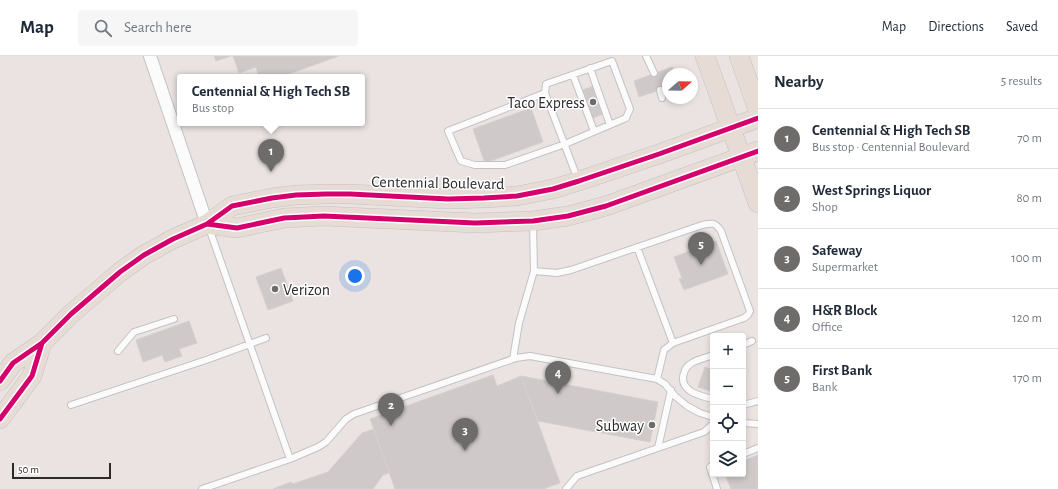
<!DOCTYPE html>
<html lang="en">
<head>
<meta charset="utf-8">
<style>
  :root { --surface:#fff; --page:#f6f6f7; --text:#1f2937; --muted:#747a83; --line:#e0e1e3; --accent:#6e6b6b }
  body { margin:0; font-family:"Alegreya Sans",sans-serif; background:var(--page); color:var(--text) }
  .controls { position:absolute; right:12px; bottom:12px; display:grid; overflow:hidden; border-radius:4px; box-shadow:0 2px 6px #0003 }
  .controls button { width:36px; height:36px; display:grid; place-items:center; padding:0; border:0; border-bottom:1px solid var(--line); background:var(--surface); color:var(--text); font:20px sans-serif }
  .compass { position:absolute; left:662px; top:12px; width:36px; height:36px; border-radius:50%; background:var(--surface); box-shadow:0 2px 6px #0003; rotate:70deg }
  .scale { position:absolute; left:12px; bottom:10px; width:99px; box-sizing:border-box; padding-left:4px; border:2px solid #2b2b2b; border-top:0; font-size:11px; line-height:14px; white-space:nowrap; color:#2b2b2b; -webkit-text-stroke:3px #fff; paint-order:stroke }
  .you { position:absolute; left:355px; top:220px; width:14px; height:14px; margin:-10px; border:3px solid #fff; border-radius:50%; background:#1a73e8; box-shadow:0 0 0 6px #1a73e833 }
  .badge { display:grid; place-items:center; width:26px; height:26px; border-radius:50%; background:var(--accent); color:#fff; font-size:13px; font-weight:700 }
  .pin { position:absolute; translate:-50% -33px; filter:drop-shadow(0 1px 2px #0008) }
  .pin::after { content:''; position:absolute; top:21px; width:14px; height:12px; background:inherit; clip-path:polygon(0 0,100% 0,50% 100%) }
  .popup { position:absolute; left:177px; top:18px; width:188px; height:52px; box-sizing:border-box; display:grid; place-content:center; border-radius:4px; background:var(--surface); filter:drop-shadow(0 1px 3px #0005); font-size:13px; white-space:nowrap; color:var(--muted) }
  .popup b { font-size:15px; color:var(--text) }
  .popup::after { content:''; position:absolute; left:50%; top:100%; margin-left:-8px; border:8px solid transparent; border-top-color:var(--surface) }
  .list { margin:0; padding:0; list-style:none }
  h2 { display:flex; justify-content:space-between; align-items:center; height:52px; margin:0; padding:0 16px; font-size:17px }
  h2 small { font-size:13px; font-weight:400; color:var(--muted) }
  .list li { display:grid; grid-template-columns:26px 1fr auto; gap:12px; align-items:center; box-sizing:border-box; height:60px; padding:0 16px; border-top:1px solid var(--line) }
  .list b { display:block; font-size:15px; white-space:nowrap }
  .list p { margin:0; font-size:13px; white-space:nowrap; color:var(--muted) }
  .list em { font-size:13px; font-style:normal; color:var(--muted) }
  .icon { flex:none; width:22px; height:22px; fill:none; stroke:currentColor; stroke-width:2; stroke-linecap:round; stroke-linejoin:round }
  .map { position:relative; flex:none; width:758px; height:433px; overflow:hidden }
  header { display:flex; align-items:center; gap:24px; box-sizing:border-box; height:56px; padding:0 20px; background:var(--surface); border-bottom:1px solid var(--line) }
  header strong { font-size:19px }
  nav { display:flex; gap:22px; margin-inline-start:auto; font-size:14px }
  .search { width:280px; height:36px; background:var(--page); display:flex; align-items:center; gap:10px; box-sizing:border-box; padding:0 14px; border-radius:4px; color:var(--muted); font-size:15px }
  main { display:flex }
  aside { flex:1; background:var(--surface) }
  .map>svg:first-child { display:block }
</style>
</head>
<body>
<header>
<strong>Map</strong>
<div class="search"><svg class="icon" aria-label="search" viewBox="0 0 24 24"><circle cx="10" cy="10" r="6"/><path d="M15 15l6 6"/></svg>Search here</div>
<nav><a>Map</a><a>Directions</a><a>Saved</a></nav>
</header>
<main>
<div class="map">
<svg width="758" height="433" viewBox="0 0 758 433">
  <rect width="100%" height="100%" fill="#eae3e2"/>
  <path fill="#cfcac9" stroke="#d5cfce" d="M214 0H231L216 5Z
    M233 0H339L280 21H259L256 11 239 17Z
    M672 11 675 18H668V31L639 41 634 25Z
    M593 30 603 58 593 62 583 34Z
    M531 52 543 86 485 107 473 73Z
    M716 185 728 218 684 234 679 223 682 222 674 201Z
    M281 212 293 245 268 254 256 221Z
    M189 265 197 287 179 293 182 300 165 306 162 299 143 306 136 284Z
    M705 311 713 314V336L698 331Z
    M493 319 497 330 521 320 560 427 543 433H395L370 363Z
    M521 320 658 346 650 386 538 365Z
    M374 373 389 417 383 419 373 433H273L291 426 293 428 328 416 362 377Z
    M758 399V433H731L725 418H743V405Z"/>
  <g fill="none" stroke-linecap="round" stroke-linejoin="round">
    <g stroke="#c4c2c3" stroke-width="8">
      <path id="lane" d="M646 0 654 17
        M590 12 610 69
        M573 19 594 75
        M660 34 662 42
        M545 37 546 28 612 5 630 53 626 62 565 88 505 109H475L461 105 448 75 545 37 578 124
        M209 172 290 403
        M637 191 673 287
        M534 215 557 217 571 214 702 169C712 167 715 166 721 175L750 255 748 259 744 262 673 287 664 294 657 323
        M743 289 752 285
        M118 295 134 276 174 263
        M713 299C706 302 698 303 692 307 688 309 685 313 684 317 678 335 700 340 713 343
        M513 303 519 267 534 215 533 167
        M71 349 209 303 266 282
        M743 349 758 345
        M743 367 758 368
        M658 392 671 334
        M743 398 758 392
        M713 409 710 411 717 433
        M202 433 290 403 318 391 326 386 346 363 354 358 516 302 530 300 657 323 665 328 675 340 687 350 700 357 713 361
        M566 433 577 420 704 376 713 368"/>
    </g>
    <g stroke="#c4c2c3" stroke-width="14">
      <path id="street" d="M150 0 207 168"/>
    </g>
    <g stroke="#c5c2c2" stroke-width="20">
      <path id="primary" d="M705 0 758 147
        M739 0 758 54
        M207 168 237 172 284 162 324 160 475 167 533 165 568 160 606 150 758 95
        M0 325 13 307 42 287 71 258 120 216 144 199 173 183 207 168 232 150 272 142 296 139 326 138H350L448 143 484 142 517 140 553 133 579 125 659 98 758 62
        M0 363 32 320 42 287"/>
    </g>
    <use href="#lane" stroke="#fcfbfb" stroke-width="6"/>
    <use href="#street" stroke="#fcfbfb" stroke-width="12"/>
    <use href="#primary" stroke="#e6dcd5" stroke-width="19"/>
    <g stroke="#fff" stroke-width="8">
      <path id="cycleway" d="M207 168 237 172 284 162 324 160 475 167 533 165 568 160 606 150 758 95
        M0 325 13 307 42 287 71 258 120 216 144 199 173 183 207 168 232 150 272 142 296 139 326 138H350L448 143 484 142 517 140 553 133 579 125 659 98 758 62
        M0 363 32 320 42 287"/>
    </g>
    <use href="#cycleway" stroke="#d6006c" stroke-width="5"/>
  </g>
  <g fill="#6e6b6b" stroke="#fff" stroke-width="1.5">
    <circle cx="593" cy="46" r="4"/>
    <circle cx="275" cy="233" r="4"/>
    <circle cx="652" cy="369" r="4"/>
  </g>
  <g text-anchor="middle" stroke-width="3" stroke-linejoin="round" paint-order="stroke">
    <g font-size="16" fill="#2b2b2b" stroke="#fff" text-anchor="end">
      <text x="585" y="52">Taco Express</text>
      <text x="283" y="239" text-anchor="start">Verizon</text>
      <text x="644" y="375">Subway</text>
    </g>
    <g font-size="16" fill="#2b2b2b" stroke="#fff">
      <text transform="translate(438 126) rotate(1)" y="6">Centennial Boulevard</text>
    </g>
  </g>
</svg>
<div class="controls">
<button>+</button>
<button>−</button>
<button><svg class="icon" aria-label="locate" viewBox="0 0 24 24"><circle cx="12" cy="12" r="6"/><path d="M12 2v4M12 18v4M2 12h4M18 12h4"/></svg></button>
<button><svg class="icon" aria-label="layers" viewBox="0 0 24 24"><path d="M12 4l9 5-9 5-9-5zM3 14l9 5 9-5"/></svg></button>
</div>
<svg class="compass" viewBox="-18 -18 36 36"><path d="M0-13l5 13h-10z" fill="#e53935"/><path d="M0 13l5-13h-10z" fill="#747a83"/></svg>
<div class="scale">50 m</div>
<div class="you"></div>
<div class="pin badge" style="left:271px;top:116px">1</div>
<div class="popup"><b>Centennial &amp; High Tech SB</b>Bus stop</div>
<div class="pin badge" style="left:391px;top:370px">2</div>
<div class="pin badge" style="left:465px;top:395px">3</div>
<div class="pin badge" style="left:558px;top:338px">4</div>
<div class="pin badge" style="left:701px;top:209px">5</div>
</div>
<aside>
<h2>Nearby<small>5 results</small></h2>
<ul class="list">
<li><span class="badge">1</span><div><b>Centennial &amp; High Tech SB</b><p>Bus stop · Centennial Boulevard</p></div><em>70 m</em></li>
<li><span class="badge">2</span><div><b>West Springs Liquor</b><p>Shop</p></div><em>80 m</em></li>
<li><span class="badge">3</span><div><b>Safeway</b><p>Supermarket</p></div><em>100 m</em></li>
<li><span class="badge">4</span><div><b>H&amp;R Block</b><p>Office</p></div><em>120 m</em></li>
<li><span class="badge">5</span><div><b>First Bank</b><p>Bank</p></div><em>170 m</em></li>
</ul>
</aside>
</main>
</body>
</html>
